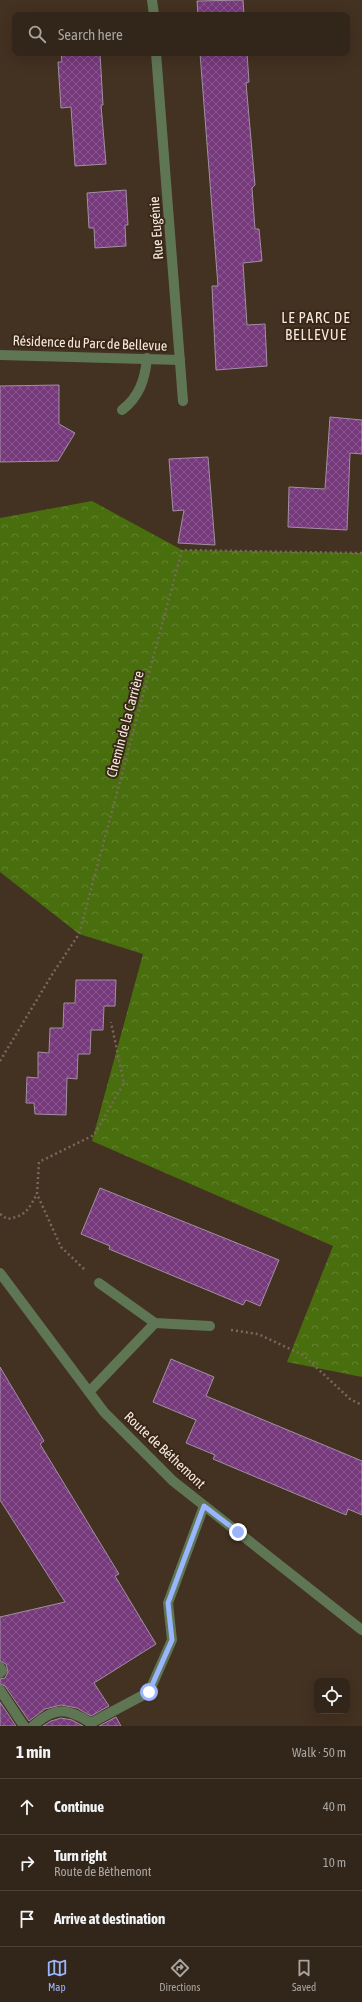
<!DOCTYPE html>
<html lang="en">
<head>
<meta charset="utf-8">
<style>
  :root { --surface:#322519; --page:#3a2d22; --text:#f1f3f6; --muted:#a8a5a2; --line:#4d4238; --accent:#9ab5fd }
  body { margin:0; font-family:"Asap Condensed",sans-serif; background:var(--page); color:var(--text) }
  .controls { position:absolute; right:12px; bottom:12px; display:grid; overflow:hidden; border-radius:8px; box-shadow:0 4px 16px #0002 }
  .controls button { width:36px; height:36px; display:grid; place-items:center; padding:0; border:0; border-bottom:1px solid var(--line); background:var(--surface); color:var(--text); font:20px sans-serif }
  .stop { position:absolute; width:12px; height:12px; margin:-9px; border:3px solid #9ab5fd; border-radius:50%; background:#fff }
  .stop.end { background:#9ab5fd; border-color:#fff; box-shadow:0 1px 4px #0008 }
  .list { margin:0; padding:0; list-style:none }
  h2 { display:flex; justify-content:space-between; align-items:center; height:52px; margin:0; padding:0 16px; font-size:17px }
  h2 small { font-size:13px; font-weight:400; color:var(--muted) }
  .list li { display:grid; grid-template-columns:26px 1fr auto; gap:12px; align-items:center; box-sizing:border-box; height:56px; padding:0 16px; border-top:1px solid var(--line) }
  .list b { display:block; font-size:15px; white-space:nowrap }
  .list p { margin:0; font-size:13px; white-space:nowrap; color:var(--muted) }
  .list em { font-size:13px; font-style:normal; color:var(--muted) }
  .icon { flex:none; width:22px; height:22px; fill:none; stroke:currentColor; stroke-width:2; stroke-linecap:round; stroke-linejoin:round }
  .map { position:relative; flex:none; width:362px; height:1726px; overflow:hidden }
  .search { position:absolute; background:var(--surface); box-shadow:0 4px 16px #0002; left:12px; right:12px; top:12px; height:44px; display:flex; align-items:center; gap:10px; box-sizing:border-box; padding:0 14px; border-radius:8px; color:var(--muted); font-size:15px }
  .sheet { height:220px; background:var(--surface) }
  nav { display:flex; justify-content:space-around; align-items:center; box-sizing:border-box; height:56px; border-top:1px solid var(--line); background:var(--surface); font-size:11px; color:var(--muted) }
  nav a { display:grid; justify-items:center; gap:2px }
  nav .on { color:var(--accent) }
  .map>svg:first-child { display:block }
</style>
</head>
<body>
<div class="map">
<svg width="362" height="1726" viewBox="0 0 362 1726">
  <defs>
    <pattern id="forest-crowns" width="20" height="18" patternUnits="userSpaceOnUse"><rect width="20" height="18" fill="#496e0e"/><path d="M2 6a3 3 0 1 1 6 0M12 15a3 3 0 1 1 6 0" fill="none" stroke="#648331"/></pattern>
    <pattern id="building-cross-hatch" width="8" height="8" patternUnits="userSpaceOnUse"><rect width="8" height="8" fill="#76397c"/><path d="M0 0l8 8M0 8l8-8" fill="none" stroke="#8a568e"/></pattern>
  </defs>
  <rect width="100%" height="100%" fill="#433121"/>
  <path fill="url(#forest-crowns)" d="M92 501 182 550 362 553V1377L287 1362 333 1246 92 1141 143 954 79 934 0 872V518Z"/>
  <path fill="url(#building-cross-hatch)" stroke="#a28fa3" d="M243 0 244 15H198L197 1Z
    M61 53H100L103 105H101L106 164 75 166 71 107 61 108 58 62H62Z
    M200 53H247L249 82 246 83 255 185 252 188 255 229H259L262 261 243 263 247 325 265 324 267 366 216 370 212 286H218Z
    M126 190 128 225H125L126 246 95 248 94 228H89L87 193Z
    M59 385V424L75 433 58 461 0 462V386Z
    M330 417 362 420V454L350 453 347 530 288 527 289 487 325 489Z
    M208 457 215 545 178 543 184 510 173 511 169 459Z
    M76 980H116L115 1006H104L103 1030H91L90 1054H78L77 1079 67 1078 66 1115 35 1114 34 1103H26L27 1077 38 1078V1052L49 1053 50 1028H63L64 1003H75Z
    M100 1188 279 1260 260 1306 246 1300 243 1305 109 1249 110 1246 81 1234Z
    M171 1359 214 1377 206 1396 362 1461V1515L348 1509 346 1515 213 1459 215 1455 186 1443 196 1420 153 1402Z
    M0 1367 44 1441 40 1444 119 1574 115 1576 156 1644 94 1683 109 1706 91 1716 77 1708 61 1705 45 1709 29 1721 5 1686 0 1684V1679L5 1678 8 1672 6 1664 0 1661V1617L65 1602 0 1500Z
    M0 1702 16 1726H0Z
    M116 1717 121 1726H99Z
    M61 1718 72 1720 83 1726H43L51 1721Z"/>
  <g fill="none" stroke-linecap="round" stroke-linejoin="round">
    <path stroke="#79695b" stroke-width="2.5" stroke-dasharray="2 3" stroke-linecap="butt" d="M0 1061 53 973 79 934 182 550 362 553
      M0 1214 7 1219C26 1216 28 1210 37 1194
      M84 1269 61 1247 37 1194 39 1162 94 1135 124 1083 111 1022
      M231 1330 258 1334 303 1355 350 1399 362 1405"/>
    <path stroke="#5f7655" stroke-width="10" d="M0 355 180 360
      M122 410C139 397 145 380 147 358
      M99 1283 155 1323
      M89 1392 155 1323 210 1326
      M0 1667 2 1671 0 1673
      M0 1690 24 1726
      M33 1726C55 1706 67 1708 91 1723L149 1692 172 1640 168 1603 204 1506"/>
    <path stroke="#5f7655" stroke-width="10" d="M152 0 154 15
      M156 53 183 401"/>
    <path stroke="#5f7655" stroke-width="10" d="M0 1273 104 1412 173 1481 362 1630"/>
  </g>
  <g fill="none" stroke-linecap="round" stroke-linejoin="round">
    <path stroke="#9ab5fd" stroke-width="5" d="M149 1692 172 1640 168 1603 204 1506 238 1532"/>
  </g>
  <g text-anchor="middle" stroke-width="4" stroke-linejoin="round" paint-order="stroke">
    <g font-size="14" fill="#f6eae0" stroke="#392717">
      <text transform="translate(156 228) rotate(-94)" y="5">Rue Eugénie</text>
      <text transform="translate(90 343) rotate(2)" y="5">Résidence du Parc de Bellevue</text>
      <text transform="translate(125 724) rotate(-75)" y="5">Chemin de la Carrière</text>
      <text transform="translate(165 1450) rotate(43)" y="5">Route de Béthemont</text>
    </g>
    <g font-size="15" letter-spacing="1" fill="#f6eae0" stroke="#392717">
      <text x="316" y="323">LE PARC DE<tspan x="316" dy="17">BELLEVUE</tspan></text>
    </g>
  </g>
</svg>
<div class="controls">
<button><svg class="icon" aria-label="locate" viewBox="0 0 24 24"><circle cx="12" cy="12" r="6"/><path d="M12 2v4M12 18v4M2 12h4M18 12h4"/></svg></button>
</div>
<div class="stop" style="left:149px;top:1692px"></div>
<div class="stop end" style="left:238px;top:1532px"></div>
<div class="search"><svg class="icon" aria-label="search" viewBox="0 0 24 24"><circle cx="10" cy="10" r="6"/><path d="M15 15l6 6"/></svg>Search here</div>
</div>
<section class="sheet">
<h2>1 min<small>Walk · 50 m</small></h2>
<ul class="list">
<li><svg class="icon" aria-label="ahead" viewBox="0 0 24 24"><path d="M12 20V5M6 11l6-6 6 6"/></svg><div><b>Continue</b></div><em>40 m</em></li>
<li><svg class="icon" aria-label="right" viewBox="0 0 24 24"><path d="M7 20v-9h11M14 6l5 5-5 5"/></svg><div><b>Turn right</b><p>Route de Béthemont</p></div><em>10 m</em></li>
<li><svg class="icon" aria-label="arrive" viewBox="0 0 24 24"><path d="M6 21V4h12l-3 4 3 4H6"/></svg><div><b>Arrive at destination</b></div></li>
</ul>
</section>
<nav>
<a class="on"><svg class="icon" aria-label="map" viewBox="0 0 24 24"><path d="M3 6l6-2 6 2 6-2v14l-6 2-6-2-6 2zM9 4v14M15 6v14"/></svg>Map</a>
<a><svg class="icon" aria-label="directions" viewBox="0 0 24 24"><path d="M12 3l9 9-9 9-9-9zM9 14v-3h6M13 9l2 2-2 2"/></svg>Directions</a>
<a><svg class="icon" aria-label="saved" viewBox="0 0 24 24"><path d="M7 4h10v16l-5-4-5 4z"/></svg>Saved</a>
</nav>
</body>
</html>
